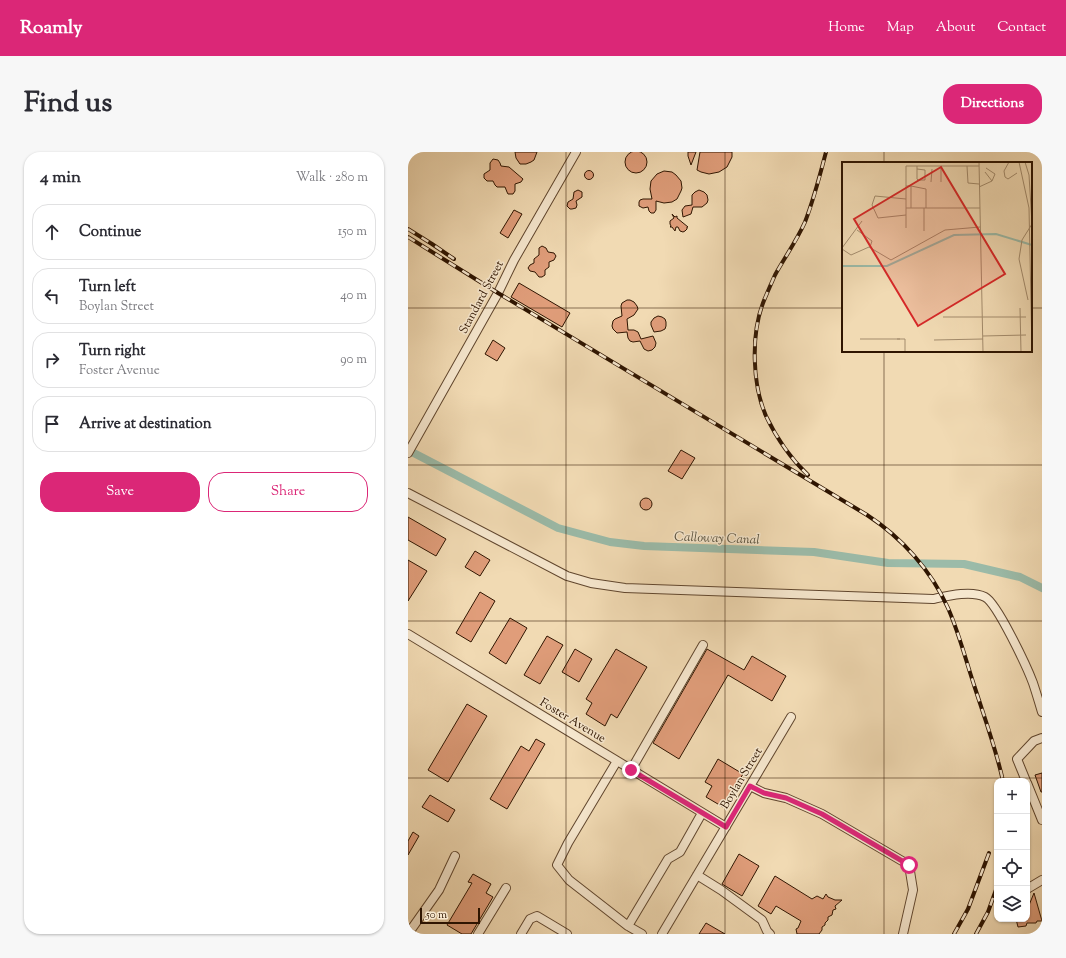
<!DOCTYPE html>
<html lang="en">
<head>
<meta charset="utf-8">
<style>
  :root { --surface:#fff; --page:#f7f7f7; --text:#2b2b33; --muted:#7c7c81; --line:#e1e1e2; --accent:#db2777 }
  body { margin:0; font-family:"Sorts Mill Goudy",serif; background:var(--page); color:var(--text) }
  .controls { position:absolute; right:12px; bottom:12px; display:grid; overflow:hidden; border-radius:8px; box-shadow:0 1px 3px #0004 }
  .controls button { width:36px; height:36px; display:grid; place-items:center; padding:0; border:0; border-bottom:1px solid var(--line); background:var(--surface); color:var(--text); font:20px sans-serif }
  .scale { position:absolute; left:12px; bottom:10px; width:60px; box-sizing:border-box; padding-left:4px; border:2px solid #2f1501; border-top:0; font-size:11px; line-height:14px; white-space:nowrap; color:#2f1501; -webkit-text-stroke:3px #f6e7ce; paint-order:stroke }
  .stop { position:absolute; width:12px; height:12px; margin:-9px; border:3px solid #db2777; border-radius:50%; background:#fff }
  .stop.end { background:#db2777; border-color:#fff; box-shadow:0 1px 4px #0008 }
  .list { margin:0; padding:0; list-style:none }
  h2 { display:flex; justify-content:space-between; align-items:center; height:52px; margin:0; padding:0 16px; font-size:17px }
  h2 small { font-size:13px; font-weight:400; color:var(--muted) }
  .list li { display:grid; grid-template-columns:26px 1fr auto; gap:12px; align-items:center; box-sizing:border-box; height:56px; margin:0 8px 8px; padding:0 8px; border:1px solid var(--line); border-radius:16px }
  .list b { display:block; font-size:15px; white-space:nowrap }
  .list p { margin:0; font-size:13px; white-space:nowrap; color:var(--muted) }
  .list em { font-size:13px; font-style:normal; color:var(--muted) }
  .actions { display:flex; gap:8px; padding:12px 16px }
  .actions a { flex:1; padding:9px 0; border:1px solid var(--accent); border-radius:16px; text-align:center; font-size:14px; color:var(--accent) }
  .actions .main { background:var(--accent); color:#fff }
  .icon { flex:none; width:22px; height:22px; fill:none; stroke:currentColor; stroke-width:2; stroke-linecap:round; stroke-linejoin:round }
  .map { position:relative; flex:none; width:634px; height:782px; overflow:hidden; border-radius:16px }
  header { display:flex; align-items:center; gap:24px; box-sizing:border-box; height:56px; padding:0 20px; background:var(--accent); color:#fff }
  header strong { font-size:19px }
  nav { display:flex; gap:22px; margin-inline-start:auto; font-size:14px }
  .intro { display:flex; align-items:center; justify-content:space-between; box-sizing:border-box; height:96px; padding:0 24px }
  h1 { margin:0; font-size:28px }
  .button { padding:10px 18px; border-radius:16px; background:var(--accent); color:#fff; font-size:14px; font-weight:700 }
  main { display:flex; gap:24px; padding:0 24px }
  aside { flex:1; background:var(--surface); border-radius:16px; box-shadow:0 1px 3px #0004 }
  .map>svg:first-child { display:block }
</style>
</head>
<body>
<header>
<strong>Roamly</strong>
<nav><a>Home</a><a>Map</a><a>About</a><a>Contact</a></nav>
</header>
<div class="intro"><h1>Find us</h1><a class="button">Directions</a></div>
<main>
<aside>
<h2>4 min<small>Walk · 280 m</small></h2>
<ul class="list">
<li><svg class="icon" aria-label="ahead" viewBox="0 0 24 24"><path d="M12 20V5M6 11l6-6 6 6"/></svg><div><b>Continue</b></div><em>150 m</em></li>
<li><svg class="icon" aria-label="left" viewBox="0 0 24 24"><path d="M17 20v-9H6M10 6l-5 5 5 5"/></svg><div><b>Turn left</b><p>Boylan Street</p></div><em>40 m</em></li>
<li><svg class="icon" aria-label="right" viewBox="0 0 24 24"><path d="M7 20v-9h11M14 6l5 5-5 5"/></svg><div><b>Turn right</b><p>Foster Avenue</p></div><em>90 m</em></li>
<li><svg class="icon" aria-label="arrive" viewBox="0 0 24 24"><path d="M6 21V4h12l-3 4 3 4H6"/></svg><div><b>Arrive at destination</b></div></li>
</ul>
<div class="actions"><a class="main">Save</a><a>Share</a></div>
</aside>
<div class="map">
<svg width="634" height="782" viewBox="0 0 634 782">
  <rect width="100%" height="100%" fill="#f1dab3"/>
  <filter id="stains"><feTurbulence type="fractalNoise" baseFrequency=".005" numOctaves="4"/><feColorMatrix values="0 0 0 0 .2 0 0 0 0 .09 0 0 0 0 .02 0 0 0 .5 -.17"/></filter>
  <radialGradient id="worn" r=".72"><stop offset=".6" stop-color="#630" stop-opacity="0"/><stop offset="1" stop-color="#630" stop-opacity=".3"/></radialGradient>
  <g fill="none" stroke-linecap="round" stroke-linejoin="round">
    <path stroke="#9bbba9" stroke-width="8" d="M0 298 150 376 202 390 236 394 406 400 480 411 556 412 612 425 634 436"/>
  </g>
  <path fill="#e09d7a" stroke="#2f1501" d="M217 10a11 11 0 1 1 22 0a11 11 0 1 1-22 0Z
    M107 0H129L126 8 123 10 118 12H112L108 6Z
    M280 0H288L283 13 280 4Z
    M292 0H324V5L319 15 311 20 301 22 293 20 289 18Z
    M85 7 90 8 92 11 93 14 101 15 115 27 113 30 107 32V39L105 42H100L99 40 97 35H89L87 33 85 29H79L76 26V22L82 18V11Z
    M176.5 23a4.5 4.5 0 1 1 9 0a4.5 4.5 0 1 1-9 0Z
    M256 19 264 20 268 23 273 29 274 36 273 39 269 47 264 50 256 51 248 49V58L246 61H243L241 59 240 55 235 56 231 54V50L232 48 235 47H244L242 37 243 29 249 22Z
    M170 38 174 40V45L168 49 169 53 168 56 164 57H162L159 54 160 50 165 47 166 40Z
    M291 38 296 40 299 43 300 48 299 51 294 55H285L283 62 275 65 274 58 277 54 284 53V43L287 40Z
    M106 58 114 62 100 86 92 81Z
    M264 62 267 65 269 64V66L280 75H279V77L277 79 275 80 272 79 270 75H268L267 79 264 75H262L263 74 262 72V69L266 66Z
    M134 94 138 96 140 100 146 101 148 104 146 108 141 110V115L137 118V123L134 125H131L127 120 122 119 120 116 122 113 126 111V107L131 103V96Z
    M111 131 162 161 154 175 103 145Z
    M219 148H222L226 150 229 154 230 157 226 163 219 167 220 178H226L230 180 233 187 245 184 248 191 247 195 244 198 240 199 236 197 232 189 225 190 222 189 220 186 219 180 209 181 205 177 204 174 205 169 207 167 214 164 213 154 214 151Z
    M250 164 254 165 257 167 258 170V174L257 177 253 179 246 180 243 173V170L246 166Z
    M85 188 97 196 89 209 77 202Z
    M273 298 287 306 274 327 260 319Z
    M232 352a6 6 0 1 1 12 0a6 6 0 1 1-12 0Z
    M0 365 38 387 28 404 0 388Z
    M67 399 82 408 72 424 57 415Z
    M0 408 19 419 0 449Z
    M72 440 87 449 63 490 48 481Z
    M102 466 119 476 98 512 81 501Z
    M139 484 155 493 132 532 116 523Z
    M167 497 184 507 171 530 154 520Z
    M208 497 239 515 209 566 203 562 197 574 178 562 184 551 178 547Z
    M299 497 336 518 344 504 378 524 364 549 320 523 271 607 245 591Z
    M59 552 79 564 40 630 20 618Z
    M128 587 137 592 99 657 82 647 113 594 121 599Z
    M310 607 335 622 315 655 298 645 304 634 297 630Z
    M634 621V640H633L627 623Z
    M22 643 47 658 40 670 14 655Z
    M5 680 11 684 0 703V689Z
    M331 702 351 714 334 744 314 732Z
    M65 722 83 732 78 741 85 745 63 782H54L39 773 64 731 60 730Z
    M367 724 404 747 409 744 415 747 418 742 420 745 427 748H434L427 754 428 757 425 758 424 763 420 765V768L417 771V773L414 775V778L411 782H389L388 777 390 776 393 769 368 754 363 762 350 754Z
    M626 741 634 769H629L628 771H619L618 774 610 775 608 767H619V758Z
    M298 771 317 782H291Z"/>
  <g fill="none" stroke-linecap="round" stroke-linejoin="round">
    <g stroke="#60462e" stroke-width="10">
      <path id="minor" d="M0 301 90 141 106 108 168 0
        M0 341 159 424 183 431 217 436 525 447C539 444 563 438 577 445 589 451 619 515 625 531 628 540 631 550 634 560
        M0 482 318 675
        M209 609 160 691 149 713 161 728 220 774
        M223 618 295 493
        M618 629 609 607 626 589 634 586
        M619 631 634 668
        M342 634 356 641 378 646 414 662 501 713 505 738 495 782
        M289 723 313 738 354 768 359 779 362 782
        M619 737 634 728
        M0 782 31 738 47 704
        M70 782 98 736
        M113 782 122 767 129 764 159 782
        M234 782 220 774 260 707 272 700 294 661
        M254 782 383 565"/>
    </g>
    <use href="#minor" stroke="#f6e7ce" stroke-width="8"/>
    <g stroke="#2f1501" stroke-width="4">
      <path id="rail" d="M0 77 24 92 46 107
        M0 85 90 141 459 363C493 385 523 418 540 456 551 481 558 509 567 536 577 567 588 597 595 629
        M400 323C383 307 368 285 358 264 344 232 343 183 355 151 359 141 363 132 367 123 377 105 389 88 397 70 406 47 412 23 418 0
        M546 782 560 757 581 701
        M568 782 580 760 589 735
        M628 782 634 780"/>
    </g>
    <use href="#rail" stroke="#f6e7ce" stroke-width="2.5" stroke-dasharray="8" stroke-linecap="butt"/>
  </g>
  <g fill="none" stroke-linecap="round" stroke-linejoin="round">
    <path stroke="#db2777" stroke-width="5" d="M223 618 318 675 342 634 356 641 378 646 414 662 501 713"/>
  </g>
  <path fill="none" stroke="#2f1501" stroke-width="1" stroke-opacity="0.55" d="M158 0V782M317 0V782M476 0V11M0 156H435M623 156H634M476 199V782M0 313H634M0 469H634M0 626H634"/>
  <g text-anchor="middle" stroke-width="3" stroke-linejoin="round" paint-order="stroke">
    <g font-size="12" fill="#2f1501" stroke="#f6e7ce">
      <text transform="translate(73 145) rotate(-62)" y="4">Standard Street</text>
      <text transform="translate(165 568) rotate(31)" y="4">Foster Avenue</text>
      <text transform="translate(333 626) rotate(-59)" y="4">Boylan Street</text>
    </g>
    <g font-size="13" font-style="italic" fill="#554f3c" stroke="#f6e7ce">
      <text transform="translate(309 385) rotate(2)" y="5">Calloway Canal</text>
    </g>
  </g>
  <g transform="translate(434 10)">
    <rect width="190" height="190" fill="#f1dab3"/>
    <path fill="none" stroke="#9bbba9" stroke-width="2" d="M0 104H45L112 73 154 72 190 83"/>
    <path fill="none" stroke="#a38b6c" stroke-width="1" d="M137 0 141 190M167 0 162 9 163 15 166 17 175 11M177 0 187 46 190 190M183 0 187 13 190 62 180 78 177 97 186 138M75 4V17L76 18H83V8L75 7M125 4 126 21 137 22M144 6 153 12 150 19M89 20 90 7M99 20V4M64 24H69V46M69 24 84 27V46M137 25 150 19 143 10M64 37 33 34 30 43 36 56 64 53M64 46H138M82 46V69M64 66V4H137M15 68 30 79 28 85M0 86 20 59M0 87 9 93 27 85 49 98 103 68 138 65M178 146 179 190M101 155H184M141 174 184 173M18 177H55M58 177H55H63V190M92 178 141 177"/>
    <path fill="#d62828" fill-opacity="0.15" stroke="#d62828" stroke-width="2" d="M99 5 163 112 76 164 12 57Z"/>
    <rect width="190" height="190" fill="none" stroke="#2f1501" stroke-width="2"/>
  </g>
  <rect width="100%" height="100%" filter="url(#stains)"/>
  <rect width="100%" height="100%" fill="url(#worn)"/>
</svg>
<div class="controls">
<button>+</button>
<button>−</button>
<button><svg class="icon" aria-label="locate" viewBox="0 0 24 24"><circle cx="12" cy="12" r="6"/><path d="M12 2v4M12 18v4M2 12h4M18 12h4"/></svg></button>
<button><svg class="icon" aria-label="layers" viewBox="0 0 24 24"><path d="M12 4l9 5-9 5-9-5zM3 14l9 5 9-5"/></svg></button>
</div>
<div class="scale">50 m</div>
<div class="stop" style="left:501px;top:713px"></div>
<div class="stop end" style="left:223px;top:618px"></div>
</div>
</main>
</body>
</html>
